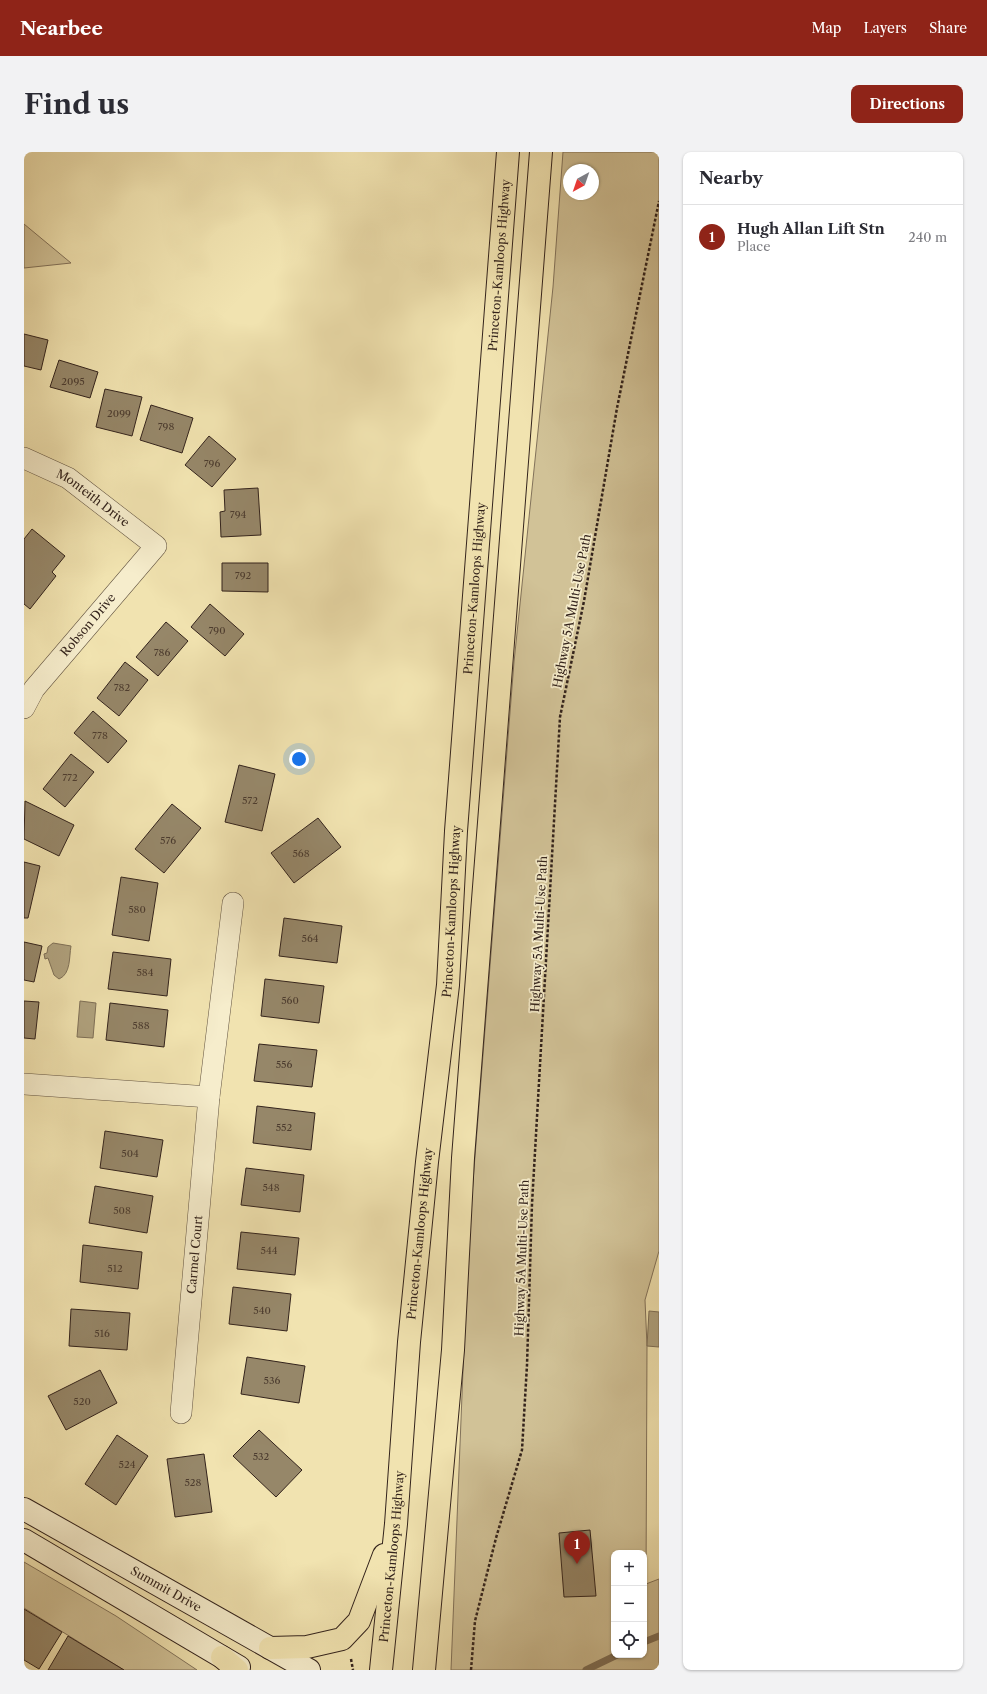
<!DOCTYPE html>
<html lang="en">
<head>
<meta charset="utf-8">
<style>
  :root { --surface:#fff; --page:#f2f2f3; --text:#2b2b33; --muted:#7c7c81; --line:#e1e1e2; --accent:#8f2418 }
  body { margin:0; font-family:"Libre Caslon Text",serif; background:var(--page); color:var(--text) }
  .controls { position:absolute; right:12px; bottom:12px; display:grid; overflow:hidden; border-radius:8px; box-shadow:0 1px 3px #0004 }
  .controls button { width:36px; height:36px; display:grid; place-items:center; padding:0; border:0; border-bottom:1px solid var(--line); background:var(--surface); color:var(--text); font:20px sans-serif }
  .compass { position:absolute; left:539px; top:12px; width:36px; height:36px; border-radius:50%; background:var(--surface); box-shadow:0 1px 3px #0004; rotate:220deg }
  .you { position:absolute; left:275px; top:607px; width:14px; height:14px; margin:-10px; border:3px solid #fff; border-radius:50%; background:#1a73e8; box-shadow:0 0 0 6px #1a73e833 }
  .badge { display:grid; place-items:center; width:26px; height:26px; border-radius:50%; background:var(--accent); color:#fff; font-size:13px; font-weight:700 }
  .pin { position:absolute; translate:-50% -33px; filter:drop-shadow(0 1px 2px #0008) }
  .pin::after { content:''; position:absolute; top:21px; width:14px; height:12px; background:inherit; clip-path:polygon(0 0,100% 0,50% 100%) }
  .list { margin:0; padding:0; list-style:none }
  h2 { display:flex; justify-content:space-between; align-items:center; height:52px; margin:0; padding:0 16px; font-size:17px }
  h2 small { font-size:13px; font-weight:400; color:var(--muted) }
  .list li { display:grid; grid-template-columns:26px 1fr auto; gap:12px; align-items:center; box-sizing:border-box; height:64px; padding:0 16px; border-top:1px solid var(--line) }
  .list b { display:block; font-size:15px; white-space:nowrap }
  .list p { margin:0; font-size:13px; white-space:nowrap; color:var(--muted) }
  .list em { font-size:13px; font-style:normal; color:var(--muted) }
  .icon { flex:none; width:22px; height:22px; fill:none; stroke:currentColor; stroke-width:2; stroke-linecap:round; stroke-linejoin:round }
  .map { position:relative; flex:none; width:635px; height:1518px; overflow:hidden; border-radius:8px }
  header { display:flex; align-items:center; gap:24px; box-sizing:border-box; height:56px; padding:0 20px; background:var(--accent); color:#fff }
  header strong { font-size:19px }
  nav { display:flex; gap:22px; margin-inline-start:auto; font-size:14px }
  .intro { display:flex; align-items:center; justify-content:space-between; box-sizing:border-box; height:96px; padding:0 24px }
  h1 { margin:0; font-size:28px }
  .button { padding:10px 18px; border-radius:8px; background:var(--accent); color:#fff; font-size:14px; font-weight:700 }
  main { display:flex; gap:24px; padding:0 24px }
  aside { flex:1; background:var(--surface); border-radius:8px; box-shadow:0 1px 3px #0004 }
  .map>svg:first-child { display:block }
</style>
</head>
<body>
<header>
<strong>Nearbee</strong>
<nav><a>Map</a><a>Layers</a><a>Share</a></nav>
</header>
<div class="intro"><h1>Find us</h1><a class="button">Directions</a></div>
<main>
<div class="map">
<svg width="635" height="1518" viewBox="0 0 635 1518">
  <rect width="100%" height="100%" fill="#f1e3b0"/>
  <filter id="stains"><feTurbulence type="fractalNoise" baseFrequency=".005" numOctaves="4"/><feColorMatrix values="0 0 0 0 .2 0 0 0 0 .09 0 0 0 0 .02 0 0 0 .5 -.17"/></filter>
  <radialGradient id="worn" r=".72"><stop offset=".6" stop-color="#630" stop-opacity="0"/><stop offset="1" stop-color="#630" stop-opacity=".3"/></radialGradient>
  <path fill="#d1c297" stroke="#82725a" fill-rule="evenodd" d="M539 0H635V1099L621 1148 623 1194 622 1432 635 1427V1518H427L444 1093 490 510 529 135ZM545 18H569V42H545ZM590 1401H620V1503H590Z
    M0 72 47 111 0 116Z
    M0 1410 92 1464 173 1518H100L0 1456Z"/>
  <path fill="#b0a27e" stroke="#7e6f57" d="M29 791 47 794C45 805 47 822 35 827L30 823 24 806 21 807 20 802 23 801 24 795Z
    M56 849 72 851 69 886 53 885Z
    M625 1159 635 1160V1195L623 1194Z"/>
  <g fill="none" stroke-linecap="round" stroke-linejoin="round">
    <path stroke="#7e6f57" stroke-width="7" d="M620 1490 635 1484
      M562 1518 593 1503"/>
  </g>
  <path fill="#968769" stroke="#33231c" d="M0 182 24 188 17 218 0 214Z
    M35 208 74 220 66 246 26 235Z
    M81 237 118 245 108 284 72 275Z
    M127 253 169 266 158 301 116 288Z
    M185 284 212 307 188 335 161 313Z
    M234 336 237 383 197 385 196 360 201 359 200 338Z
    M8 377 41 404 28 420 32 424 6 457 0 452V387Z
    M198 411H244V440L198 439Z
    M186 452 220 482 201 504 167 475Z
    M142 470 164 489 134 524 112 505Z
    M101 510 124 528 95 564 73 546Z
    M69 559 103 589 84 611 50 581Z
    M47 602 70 620 41 655 19 637Z
    M215 613 251 622 238 679 201 670Z
    M1 649 50 673 35 704 0 687Z
    M148 652 177 676 140 721 111 697Z
    M294 666 317 695 270 731 247 701Z
    M0 710 16 714 4 766H0Z
    M97 725 134 731 125 789 88 783Z
    M260 766 318 774 313 811 255 804Z
    M0 790 18 794 10 830 0 828Z
    M89 800 147 807 143 844 84 837Z
    M241 827 300 834 295 871 237 864Z
    M0 849 15 850 11 887 0 886Z
    M86 851 144 858 140 895 82 888Z
    M235 892 293 898 288 935 230 929Z
    M233 954 291 961 287 998 229 991Z
    M81 979 139 988 133 1025 76 1016Z
    M222 1016 280 1023 276 1060 217 1053Z
    M71 1034 129 1044 123 1081 65 1071Z
    M217 1080 275 1086 271 1123 213 1117Z
    M59 1093 118 1100 114 1137 56 1130Z
    M209 1135 267 1142 263 1179 205 1172Z
    M47 1157 106 1161 103 1198 45 1194Z
    M223 1205 281 1214 275 1251 217 1242Z
    M76 1218 93 1251 42 1278 24 1244Z
    M235 1278 278 1318 252 1345 209 1304Z
    M93 1283 124 1304 92 1353 61 1332Z
    M180 1302 188 1360 151 1365 143 1307Z
    M566 1378 572 1444 540 1445 535 1381Z
    M0 1457 38 1480 15 1517 0 1508Z
    M44 1484 100 1518H24Z"/>
  <g fill="none" stroke-linecap="round" stroke-linejoin="round">
    <g stroke="#625341" stroke-width="22">
      <g id="street">
        <path id="s1" d="M0 306 44 326 132 394 10 537 0 556"/>
        <path d="M0 932 185 945"/>
        <path id="s2" d="M157 1261 185 945 209 751"/>
      </g>
    </g>
    <g stroke="#33231c" stroke-width="24">
      <g id="secondary">
        <path id="s3" d="M0 1357 285 1518"/>
        <path d="M0 1388 215 1515"/>
      </g>
    </g>
    <g stroke="#33231c" stroke-width="24">
      <g id="primary">
        <path d="M246 1496 283 1495 318 1487 335 1469 360 1403"/>
        <path d="M198 1505 213 1518"/>
        <path id="s4" d="M357 1518 372 1372 385 1190 403 1010 424 833 432 679 484 0"/>
        <path d="M400 1518 429 1198 439 1006 517 0"/>
      </g>
    </g>
    <path stroke="#33231c" stroke-width="2.5" stroke-dasharray="3 2" stroke-linecap="butt" d="M327 1507 329 1518
      M447 1518 451 1469 472 1386 498 1298 503 1213 508 1052 536 565 560 449 593 256 635 49"/>
    <use href="#street" stroke="#f6edcc" stroke-width="21"/>
    <use href="#secondary" stroke="#f6edcc" stroke-width="22"/>
    <use href="#primary" stroke="#f1e3b0" stroke-width="22"/>
  </g>
  <g text-anchor="middle" stroke-width="3.5" stroke-linejoin="round" paint-order="stroke">
    <g font-size="10" fill="#4c3c2f">
      <text x="49" y="233">2095</text>
      <text x="95" y="265">2099</text>
      <text x="142" y="278">798</text>
      <text x="188" y="315">796</text>
      <text x="214" y="366">794</text>
      <text x="219" y="427">792</text>
      <text x="193" y="482">790</text>
      <text x="138" y="504">786</text>
      <text x="98" y="539">782</text>
      <text x="76" y="587">778</text>
      <text x="46" y="629">772</text>
      <text x="226" y="652">572</text>
      <text x="144" y="692">576</text>
      <text x="277" y="705">568</text>
      <text x="113" y="761">580</text>
      <text x="286" y="790">564</text>
      <text x="121" y="824">584</text>
      <text x="266" y="852">560</text>
      <text x="117" y="877">588</text>
      <text x="260" y="916">556</text>
      <text x="260" y="979">552</text>
      <text x="106" y="1005">504</text>
      <text x="247" y="1039">548</text>
      <text x="98" y="1062">508</text>
      <text x="245" y="1102">544</text>
      <text x="91" y="1120">512</text>
      <text x="238" y="1162">540</text>
      <text x="78" y="1185">516</text>
      <text x="248" y="1232">536</text>
      <text x="58" y="1253">520</text>
      <text x="237" y="1308">532</text>
      <text x="103" y="1316">524</text>
      <text x="169" y="1334">528</text>
    </g>
    <g font-size="12" fill="#33231c" stroke="#f6edcc">
      <text dy="4" stroke="none"><textPath href="#s4" startOffset="1410">Princeton-Kamloops Highway</textPath></text>
      <text dy="4" stroke="none"><textPath href="#s1" startOffset="80">Monteith Drive</textPath></text>
      <text dy="4" stroke="none"><textPath href="#s4" startOffset="1086">Princeton-Kamloops Highway</textPath></text>
      <text transform="translate(548 459) rotate(-79)" y="4">Highway 5A Multi-Use Path</text>
      <text transform="translate(64 473) rotate(-50)" y="4">Robson Drive</text>
      <text dy="4" stroke="none"><textPath href="#s4" startOffset="762">Princeton-Kamloops Highway</textPath></text>
      <text transform="translate(515 782) rotate(-87)" y="4">Highway 5A Multi-Use Path</text>
      <text dy="4" stroke="none"><textPath href="#s4" startOffset="438">Princeton-Kamloops Highway</textPath></text>
      <text dy="4" stroke="none"><textPath href="#s2" startOffset="159">Carmel Court</textPath></text>
      <text transform="translate(498 1106) rotate(-88)" y="4">Highway 5A Multi-Use Path</text>
      <text dy="4" stroke="none"><textPath href="#s4" startOffset="114">Princeton-Kamloops Highway</textPath></text>
      <text dy="4" stroke="none"><textPath href="#s3" startOffset="163">Summit Drive</textPath></text>
    </g>
  </g>
  <rect width="100%" height="100%" filter="url(#stains)"/>
  <rect width="100%" height="100%" fill="url(#worn)"/>
</svg>
<div class="controls">
<button>+</button>
<button>−</button>
<button><svg class="icon" aria-label="locate" viewBox="0 0 24 24"><circle cx="12" cy="12" r="6"/><path d="M12 2v4M12 18v4M2 12h4M18 12h4"/></svg></button>
</div>
<svg class="compass" viewBox="-18 -18 36 36"><path d="M0-13l5 13h-10z" fill="#e53935"/><path d="M0 13l5-13h-10z" fill="#7c7c81"/></svg>
<div class="you"></div>
<div class="pin badge" style="left:553px;top:1412px">1</div>
</div>
<aside>
<h2>Nearby<small></small></h2>
<ul class="list">
<li><span class="badge">1</span><div><b>Hugh Allan Lift Stn</b><p>Place</p></div><em>240 m</em></li>
</ul>
</aside>
</main>
</body>
</html>
